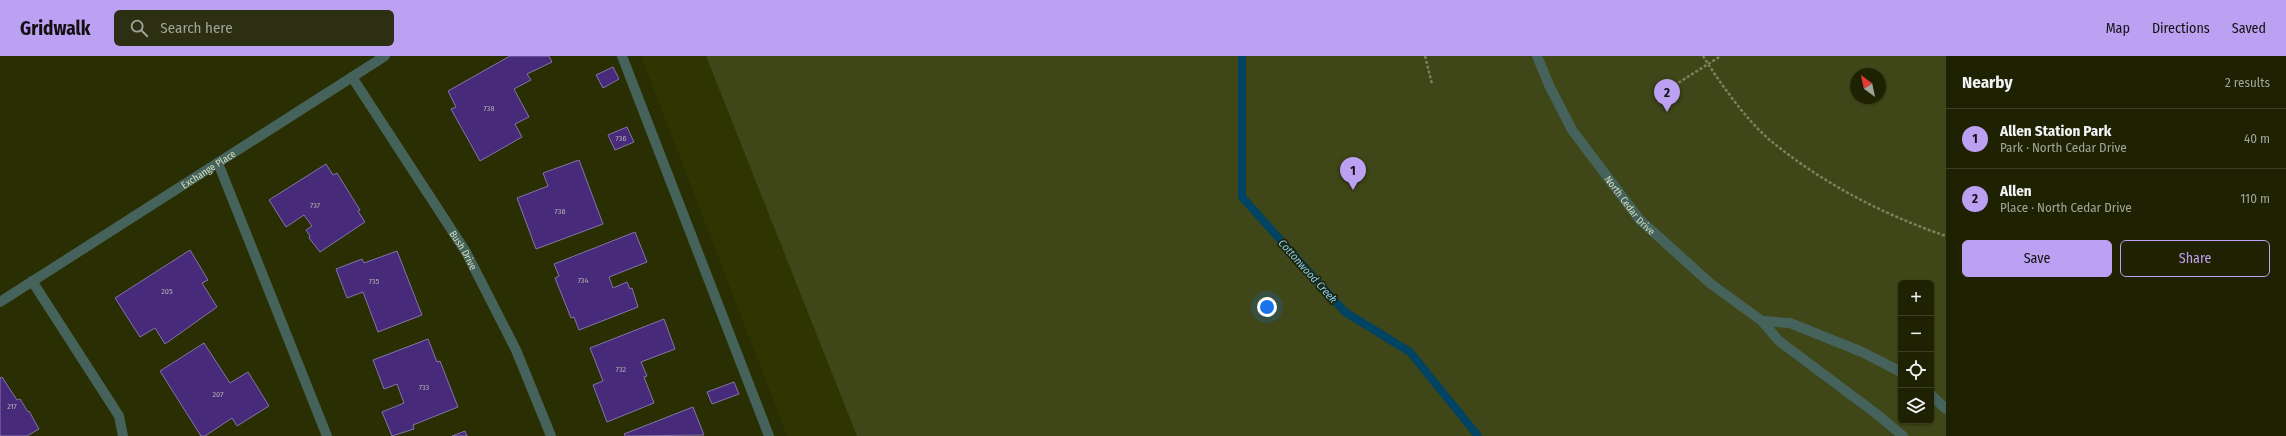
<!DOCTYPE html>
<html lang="en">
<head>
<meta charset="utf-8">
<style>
  :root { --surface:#1f2202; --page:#2c2f11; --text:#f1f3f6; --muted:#a1a499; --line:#3c3f24; --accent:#bca0f2 }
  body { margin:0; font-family:"Fira Sans Condensed",sans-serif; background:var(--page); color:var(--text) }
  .controls { position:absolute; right:12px; bottom:12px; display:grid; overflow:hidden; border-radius:6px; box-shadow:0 1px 3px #0004 }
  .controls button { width:36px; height:36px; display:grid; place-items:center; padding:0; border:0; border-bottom:1px solid var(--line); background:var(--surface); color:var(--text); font:20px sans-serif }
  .compass { position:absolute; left:1850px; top:12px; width:36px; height:36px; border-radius:50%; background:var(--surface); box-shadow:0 1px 3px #0004; rotate:327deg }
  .you { position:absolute; left:1267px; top:251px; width:14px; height:14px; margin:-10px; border:3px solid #fff; border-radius:50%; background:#1a73e8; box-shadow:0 0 0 6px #1a73e833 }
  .badge { display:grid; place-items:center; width:26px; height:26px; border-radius:50%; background:var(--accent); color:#111; font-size:13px; font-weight:700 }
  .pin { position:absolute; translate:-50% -33px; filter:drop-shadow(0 1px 2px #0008) }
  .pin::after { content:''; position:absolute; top:21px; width:14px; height:12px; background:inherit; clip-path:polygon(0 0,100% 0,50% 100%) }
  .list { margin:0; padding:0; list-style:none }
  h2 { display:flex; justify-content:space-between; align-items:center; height:52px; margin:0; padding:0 16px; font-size:17px }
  h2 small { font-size:13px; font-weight:400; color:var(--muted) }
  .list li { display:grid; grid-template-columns:26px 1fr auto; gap:12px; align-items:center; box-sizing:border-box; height:60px; padding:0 16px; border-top:1px solid var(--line) }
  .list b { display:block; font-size:15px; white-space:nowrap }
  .list p { margin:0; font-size:13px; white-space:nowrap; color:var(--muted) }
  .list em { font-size:13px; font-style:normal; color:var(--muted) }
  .actions { display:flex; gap:8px; padding:12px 16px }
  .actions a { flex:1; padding:9px 0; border:1px solid var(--accent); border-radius:6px; text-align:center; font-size:14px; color:var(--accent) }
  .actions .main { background:var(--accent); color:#111 }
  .icon { flex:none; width:22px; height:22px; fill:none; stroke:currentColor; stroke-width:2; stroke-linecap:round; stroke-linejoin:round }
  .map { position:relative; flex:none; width:1946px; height:380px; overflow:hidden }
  header { display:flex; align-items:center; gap:24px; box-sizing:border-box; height:56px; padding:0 20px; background:var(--accent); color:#111 }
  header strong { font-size:19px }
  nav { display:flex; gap:22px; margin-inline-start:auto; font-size:14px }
  .search { width:280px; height:36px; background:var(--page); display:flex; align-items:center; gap:10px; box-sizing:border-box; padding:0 14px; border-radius:6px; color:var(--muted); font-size:15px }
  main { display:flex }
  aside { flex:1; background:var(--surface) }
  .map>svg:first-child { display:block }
</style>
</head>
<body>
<header>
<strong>Gridwalk</strong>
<div class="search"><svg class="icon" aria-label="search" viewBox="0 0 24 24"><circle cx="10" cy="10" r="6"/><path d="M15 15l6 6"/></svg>Search here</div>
<nav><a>Map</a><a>Directions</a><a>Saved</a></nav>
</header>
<main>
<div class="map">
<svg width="1946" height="380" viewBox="0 0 1946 380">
  <rect width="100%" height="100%" fill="#292e03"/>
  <path fill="#2f3500" d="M641 0H743L889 380H787Z"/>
  <path fill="#3f4618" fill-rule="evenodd" d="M706 0H1946V380H857ZM1856 18H1880V42H1856ZM1901 227H1931V365H1901Z"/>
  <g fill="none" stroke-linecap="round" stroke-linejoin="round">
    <path stroke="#004362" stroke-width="8" d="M1242 0V141L1345 256 1410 296 1478 380"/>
  </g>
  <path fill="#482a7b" stroke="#8375a9" d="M510 0H549L552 6 527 18 531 24 514 33 529 61 515 68 522 81 480 105 451 53 456 51 448 35Z
    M613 11 619 23 603 32 596 19Z
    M627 71 634 86 615 94 608 79Z
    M579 104 603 168 536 193 517 142 548 130 543 117Z
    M326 108 333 119 337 117 360 154 358 155 365 166 320 196 309 182 310 180 306 174 312 170 304 159 286 171 269 144Z
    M635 176 647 206 609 221 613 232 627 226 630 233 632 232 638 251 579 274 574 261 571 262 555 222 559 220 554 208Z
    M190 194 208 224 202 227 217 251 165 288 155 272 140 281 115 242Z
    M397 195 422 259 378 276 363 236 347 242 336 213 362 203 364 207Z
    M664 263 675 293 641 306 647 320 644 321 654 347 607 366 593 329 603 325 590 292Z
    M428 283 437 306 440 305 458 351 413 369 414 373 392 380 382 356 404 347 397 328 384 333 373 304Z
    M204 287 230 327 248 316 269 350 237 370 232 362 205 380H201L160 315Z
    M2 321 17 344 20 343 28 356 29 355 39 373 27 380H0V322Z
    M734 326 739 338 712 348 707 336Z
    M693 351 704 379 625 380 624 378Z
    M465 375 467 380H452Z"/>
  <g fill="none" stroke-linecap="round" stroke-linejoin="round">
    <path stroke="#7c825d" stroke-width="2.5" stroke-dasharray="3 2" stroke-linecap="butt" d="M1425 0 1432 28
      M1703 0C1720 27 1746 64 1771 85 1822 127 1884 159 1946 180
      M1670 32 1721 0"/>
    <path stroke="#46635b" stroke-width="10" d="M622 0 769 380
      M218 107 327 380"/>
    <g stroke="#46635b" stroke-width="10">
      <path id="s1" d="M1537 0 1549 29 1572 74 1640 164 1711 228 1762 265 1779 285 1878 359 1903 380"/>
      <path id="s2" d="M352 21 466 196 516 294 551 380"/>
      <path d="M32 225 119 360 123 380"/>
      <path id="s3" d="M0 246 385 0"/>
      <path d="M1762 265 1790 267 1862 296 1901 316"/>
      <path d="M1931 339 1946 353"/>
    </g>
  </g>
  <g text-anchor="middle" stroke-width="3.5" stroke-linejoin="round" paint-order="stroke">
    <g font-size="8" fill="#b2b0ad">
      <text x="489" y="55">738</text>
      <text x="621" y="85">736</text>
      <text x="315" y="152">737</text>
      <text x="560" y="158">736</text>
      <text x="583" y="227">734</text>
      <text x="374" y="228">735</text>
      <text x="167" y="238">205</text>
      <text x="621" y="316">732</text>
      <text x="424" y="334">733</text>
      <text x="218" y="341">207</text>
      <text x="12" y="353">217</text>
    </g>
    <g font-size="10" fill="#d5dcbe" stroke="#202406">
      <text dy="4" stroke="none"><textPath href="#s3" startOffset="247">Exchange Place</textPath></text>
      <text dy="4" stroke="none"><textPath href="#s1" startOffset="177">North Cedar Drive</textPath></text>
      <text dy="4" stroke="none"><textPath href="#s2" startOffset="206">Bush Drive</textPath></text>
    </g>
    <g font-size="11" font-style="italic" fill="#83ccf9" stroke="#202406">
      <text transform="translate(1308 215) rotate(48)" y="4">Cottonwood Creek</text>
    </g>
  </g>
</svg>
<div class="controls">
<button>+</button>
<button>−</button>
<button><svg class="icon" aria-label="locate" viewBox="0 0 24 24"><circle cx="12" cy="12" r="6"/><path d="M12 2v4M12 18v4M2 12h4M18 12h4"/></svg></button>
<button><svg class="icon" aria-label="layers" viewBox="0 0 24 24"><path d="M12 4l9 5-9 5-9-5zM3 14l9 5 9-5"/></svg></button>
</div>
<svg class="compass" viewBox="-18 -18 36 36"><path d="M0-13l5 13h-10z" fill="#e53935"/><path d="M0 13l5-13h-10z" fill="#a1a499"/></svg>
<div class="you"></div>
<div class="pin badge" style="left:1353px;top:134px">1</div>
<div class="pin badge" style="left:1667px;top:56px">2</div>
</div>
<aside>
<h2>Nearby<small>2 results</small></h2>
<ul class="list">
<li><span class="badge">1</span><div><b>Allen Station Park</b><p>Park · North Cedar Drive</p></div><em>40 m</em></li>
<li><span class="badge">2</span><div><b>Allen</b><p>Place · North Cedar Drive</p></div><em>110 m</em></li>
</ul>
<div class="actions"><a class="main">Save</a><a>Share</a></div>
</aside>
</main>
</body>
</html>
